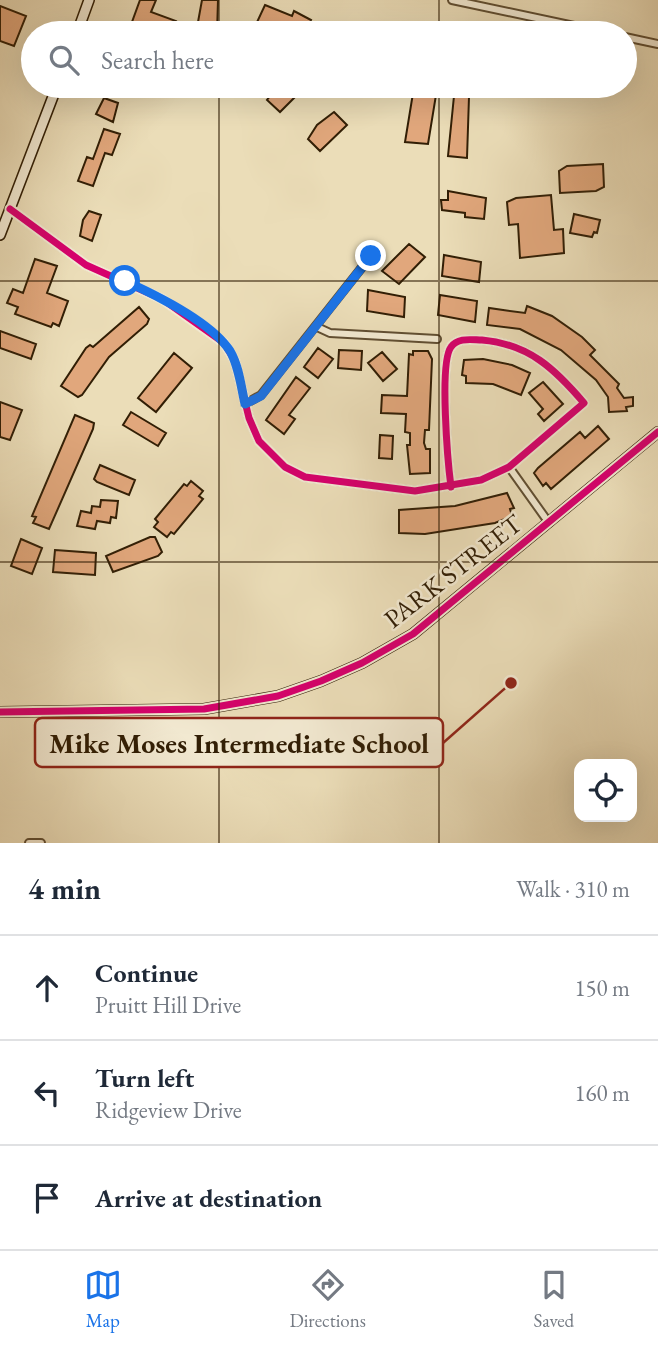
<!DOCTYPE html>
<html lang="en">
<head>
<meta charset="utf-8">
<style>
  :root { --surface:#fff; --page:#f6f6f7; --text:#1f2937; --muted:#747a83; --line:#e0e1e3; --accent:#1a73e8 }
  body { margin:0; font-family:"EB Garamond",serif; background:var(--page); color:var(--text) }
  .controls { position:absolute; right:21px; bottom:21px; display:grid; overflow:hidden; border-radius:14px; box-shadow:0 7px 28px #0002 }
  .controls button { width:63px; height:63px; display:grid; place-items:center; padding:0; border:0; border-bottom:2px solid var(--line); background:var(--surface); color:var(--text); font:35px sans-serif }
  .stop { position:absolute; width:21px; height:21px; margin:-16px; border:5px solid #1a73e8; border-radius:50%; background:#fff }
  .stop.end { background:#1a73e8; border-color:#fff; box-shadow:0 2px 7px #0008 }
  .list { margin:0; padding:0; list-style:none }
  h2 { display:flex; justify-content:space-between; align-items:center; height:91px; margin:0; padding:0 28px; font-size:30px }
  h2 small { font-size:23px; font-weight:400; color:var(--muted) }
  .list li { display:grid; grid-template-columns:46px 1fr auto; gap:21px; align-items:center; box-sizing:border-box; height:105px; padding:0 28px; border-top:2px solid var(--line) }
  .list b { display:block; font-size:26px; white-space:nowrap }
  .list p { margin:0; font-size:23px; white-space:nowrap; color:var(--muted) }
  .list em { font-size:23px; font-style:normal; color:var(--muted) }
  .icon { flex:none; width:38px; height:38px; fill:none; stroke:currentColor; stroke-width:2; stroke-linecap:round; stroke-linejoin:round }
  .map { position:relative; flex:none; width:658px; height:843px; overflow:hidden }
  .search { position:absolute; background:var(--surface); box-shadow:0 7px 28px #0002; left:21px; right:21px; top:21px; height:77px; display:flex; align-items:center; gap:18px; box-sizing:border-box; padding:0 24px; border-radius:38px; color:var(--muted); font-size:26px }
  .sheet { height:406px; background:var(--surface) }
  nav { display:flex; justify-content:space-around; align-items:center; box-sizing:border-box; height:98px; border-top:2px solid var(--line); background:var(--surface); font-size:19px; color:var(--muted) }
  nav a { display:grid; justify-items:center; gap:4px }
  nav .on { color:var(--accent) }
  .map>svg:first-child { display:block }
</style>
</head>
<body>
<div class="map">
<svg width="658" height="843" viewBox="0 0 658 843">
  <rect width="100%" height="100%" fill="#ebddb8"/>
  <filter id="stains"><feTurbulence type="fractalNoise" baseFrequency=".00286" numOctaves="4"/><feColorMatrix values="0 0 0 0 .2 0 0 0 0 .09 0 0 0 0 .02 0 0 0 .5 -.17"/></filter>
  <radialGradient id="worn" r=".72"><stop offset=".6" stop-color="#630" stop-opacity="0"/><stop offset="1" stop-color="#630" stop-opacity=".3"/></radialGradient>
  <path fill="#e1a77c" stroke="#311e05" stroke-width="2" d="M140 0H156L151 12 176 21 173 31 128 33Z
    M202 0H218L217 33H196Z
    M265 5 292 16 294 11 311 20 304 33H252Z
    M0 6 26 16 14 46 0 41Z
    M278 86H306L280 112 267 100Z
    M413 93 436 95 428 144 405 142Z
    M454 96 469 97 467 158 448 156Z
    M104 98 118 103 113 122 96 114Z
    M334 112 347 125 320 151 308 139 317 125Z
    M104 129 120 134 112 155 105 153 93 186 78 181 87 157 93 159Z
    M603 164 604 187 596 191 560 193 559 171 567 166Z
    M448 191 486 198 484 219 465 217V213L442 210 441 200H448Z
    M551 195 554 230 563 229 564 253 520 258 518 224 509 225 507 202 516 198Z
    M89 211 101 215 92 241 80 236 83 220Z
    M574 214 600 220 597 233 594 232 592 237 570 233Z
    M409 244 425 257 399 284 382 271Z
    M444 255 481 262 479 282 442 276Z
    M35 259 57 266 47 293 68 301 59 326 53 323 51 327 15 314 18 307 7 303 13 289 23 293Z
    M368 290 405 297 404 317 367 311Z
    M440 295 477 301 475 322 438 315Z
    M527 306 552 316 582 337 595 350 590 355 619 384 617 388 624 398 633 397V406L626 407 627 411 609 412 608 397 596 380 561 350 520 329 487 325 489 308 525 313Z
    M139 307 149 319 147 324 109 357 82 395 78 397 61 386 86 348 90 345 93 347Z
    M0 331 36 344 31 359 0 348Z
    M318 348 333 359 318 378 304 367Z
    M339 350 362 351 361 370 338 368Z
    M413 351H428L432 359 429 430H425L424 443 426 449H430V473L410 474 407 445H410V433L405 432 406 414 381 413 382 395 407 396 409 354 413 355Z
    M382 352 397 369 383 381 368 363Z
    M174 353 192 368 156 412 138 398Z
    M483 359 512 365 530 373 521 395 493 384 466 383V376L462 375 464 360Z
    M296 377 310 388 289 415 295 419 284 434 266 420Z
    M543 382 563 404 544 421 538 414 543 409 529 393Z
    M0 402 22 410 10 440 0 437Z
    M131 412 166 433 158 446 123 425Z
    M75 415 94 423 93 429 49 529 33 523 36 517 32 516Z
    M598 426 609 439 551 489 546 483 543 486 534 473 538 468 580 432 585 438Z
    M380 435 393 436 392 459 379 458Z
    M100 465 135 480 129 495 97 482 94 479Z
    M191 481 203 491 199 496 203 499 174 534 171 532 167 537 154 527 158 522 155 519 184 484 187 486Z
    M507 493 514 508 510 509 512 516 495 523 425 534 399 533V510L455 506Z
    M101 500 118 501 116 518 111 517 110 523 97 521 95 529 77 526 81 511 91 513 92 506 100 507Z
    M150 537H155L162 552 158 556 113 572 106 556Z
    M21 539 42 548 32 574 11 566Z
    M55 550 96 553 95 575 53 572Z"/>
  <g fill="none" stroke-linecap="round" stroke-linejoin="round">
    <g stroke="#604e32" stroke-width="10">
      <path id="street" d="M452 0 607 33
        M625 37 658 44
        M10 209 86 265 162 299 224 343 235 361 249 418 259 441 285 467 305 477 415 491 481 480 509 467 584 403C555 369 529 344 482 340 472 340 458 337 451 347 439 363 448 464 451 487
        M317 327 330 333 437 339
        M245 404 261 395 371 256
        M509 467 549 523
        M29 843H41"/>
    </g>
    <g stroke="#311e05" stroke-width="12">
      <path id="secondary" d="M77 33 89 0
        M0 235 57 86
        M0 712 204 709 278 696 321 681 362 663 413 634 658 432"/>
    </g>
    <use href="#street" stroke="#f2e9d1" stroke-width="6"/>
    <use href="#secondary" stroke="#f2e9d1" stroke-width="9"/>
    <g stroke="#f2e9d1" stroke-width="11">
      <path id="cycleway" d="M10 209 86 265 162 299 224 343 235 361 249 418 259 441 285 467 305 477 415 491 481 480 509 467 584 403C555 369 529 344 482 340 472 340 458 337 451 347 439 363 448 464 451 487
        M0 712 204 709 278 696 321 681 362 663 413 634 658 432"/>
    </g>
    <use href="#cycleway" stroke="#d6006c" stroke-width="7"/>
  </g>
  <g fill="none" stroke-linecap="round" stroke-linejoin="round">
    <path stroke="#1a73e8" stroke-width="9" d="M125 281C156 295 212 323 230 351 239 366 241 387 245 404L261 396 371 256"/>
  </g>
  <path fill="none" stroke="#311e05" stroke-width="2" stroke-opacity="0.55" d="M219 0V33M439 0V33M219 86V843M439 86V843M0 281H658M0 562H658"/>
  <g text-anchor="middle" stroke-width="5" stroke-linejoin="round" paint-order="stroke">
    <g font-size="26" fill="#311e05" stroke="#f2e9d1">
      <text transform="translate(453 571) rotate(-38)" y="9">PARK STREET</text>
    </g>
  </g>
  <path fill="none" stroke="#8f2418" stroke-width="2.5" d="M511 683L443 743"/>
  <circle fill="#8f2418" stroke="#f2e9d1" stroke-width="2.5" cx="511" cy="683" r="7"/>
  <rect fill="#f2e9d1" stroke="#8f2418" stroke-width="2.5" x="35" y="718" width="408" height="49" rx="7"/>
  <g font-size="28" text-anchor="middle" font-weight="bold" fill="#311e05">
    <text x="239" y="753">Mike Moses Intermediate School</text>
  </g>
  <rect width="100%" height="100%" filter="url(#stains)"/>
  <rect width="100%" height="100%" fill="url(#worn)"/>
</svg>
<div class="controls">
<button><svg class="icon" aria-label="locate" viewBox="0 0 24 24"><circle cx="12" cy="12" r="6"/><path d="M12 2v4M12 18v4M2 12h4M18 12h4"/></svg></button>
</div>
<div class="stop" style="left:125px;top:281px"></div>
<div class="stop end" style="left:371px;top:256px"></div>
<div class="search"><svg class="icon" aria-label="search" viewBox="0 0 24 24"><circle cx="10" cy="10" r="6"/><path d="M15 15l6 6"/></svg>Search here</div>
</div>
<section class="sheet">
<h2>4 min<small>Walk · 310 m</small></h2>
<ul class="list">
<li><svg class="icon" aria-label="ahead" viewBox="0 0 24 24"><path d="M12 20V5M6 11l6-6 6 6"/></svg><div><b>Continue</b><p>Pruitt Hill Drive</p></div><em>150 m</em></li>
<li><svg class="icon" aria-label="left" viewBox="0 0 24 24"><path d="M17 20v-9H6M10 6l-5 5 5 5"/></svg><div><b>Turn left</b><p>Ridgeview Drive</p></div><em>160 m</em></li>
<li><svg class="icon" aria-label="arrive" viewBox="0 0 24 24"><path d="M6 21V4h12l-3 4 3 4H6"/></svg><div><b>Arrive at destination</b></div></li>
</ul>
</section>
<nav>
<a class="on"><svg class="icon" aria-label="map" viewBox="0 0 24 24"><path d="M3 6l6-2 6 2 6-2v14l-6 2-6-2-6 2zM9 4v14M15 6v14"/></svg>Map</a>
<a><svg class="icon" aria-label="directions" viewBox="0 0 24 24"><path d="M12 3l9 9-9 9-9-9zM9 14v-3h6M13 9l2 2-2 2"/></svg>Directions</a>
<a><svg class="icon" aria-label="saved" viewBox="0 0 24 24"><path d="M7 4h10v16l-5-4-5 4z"/></svg>Saved</a>
</nav>
</body>
</html>
